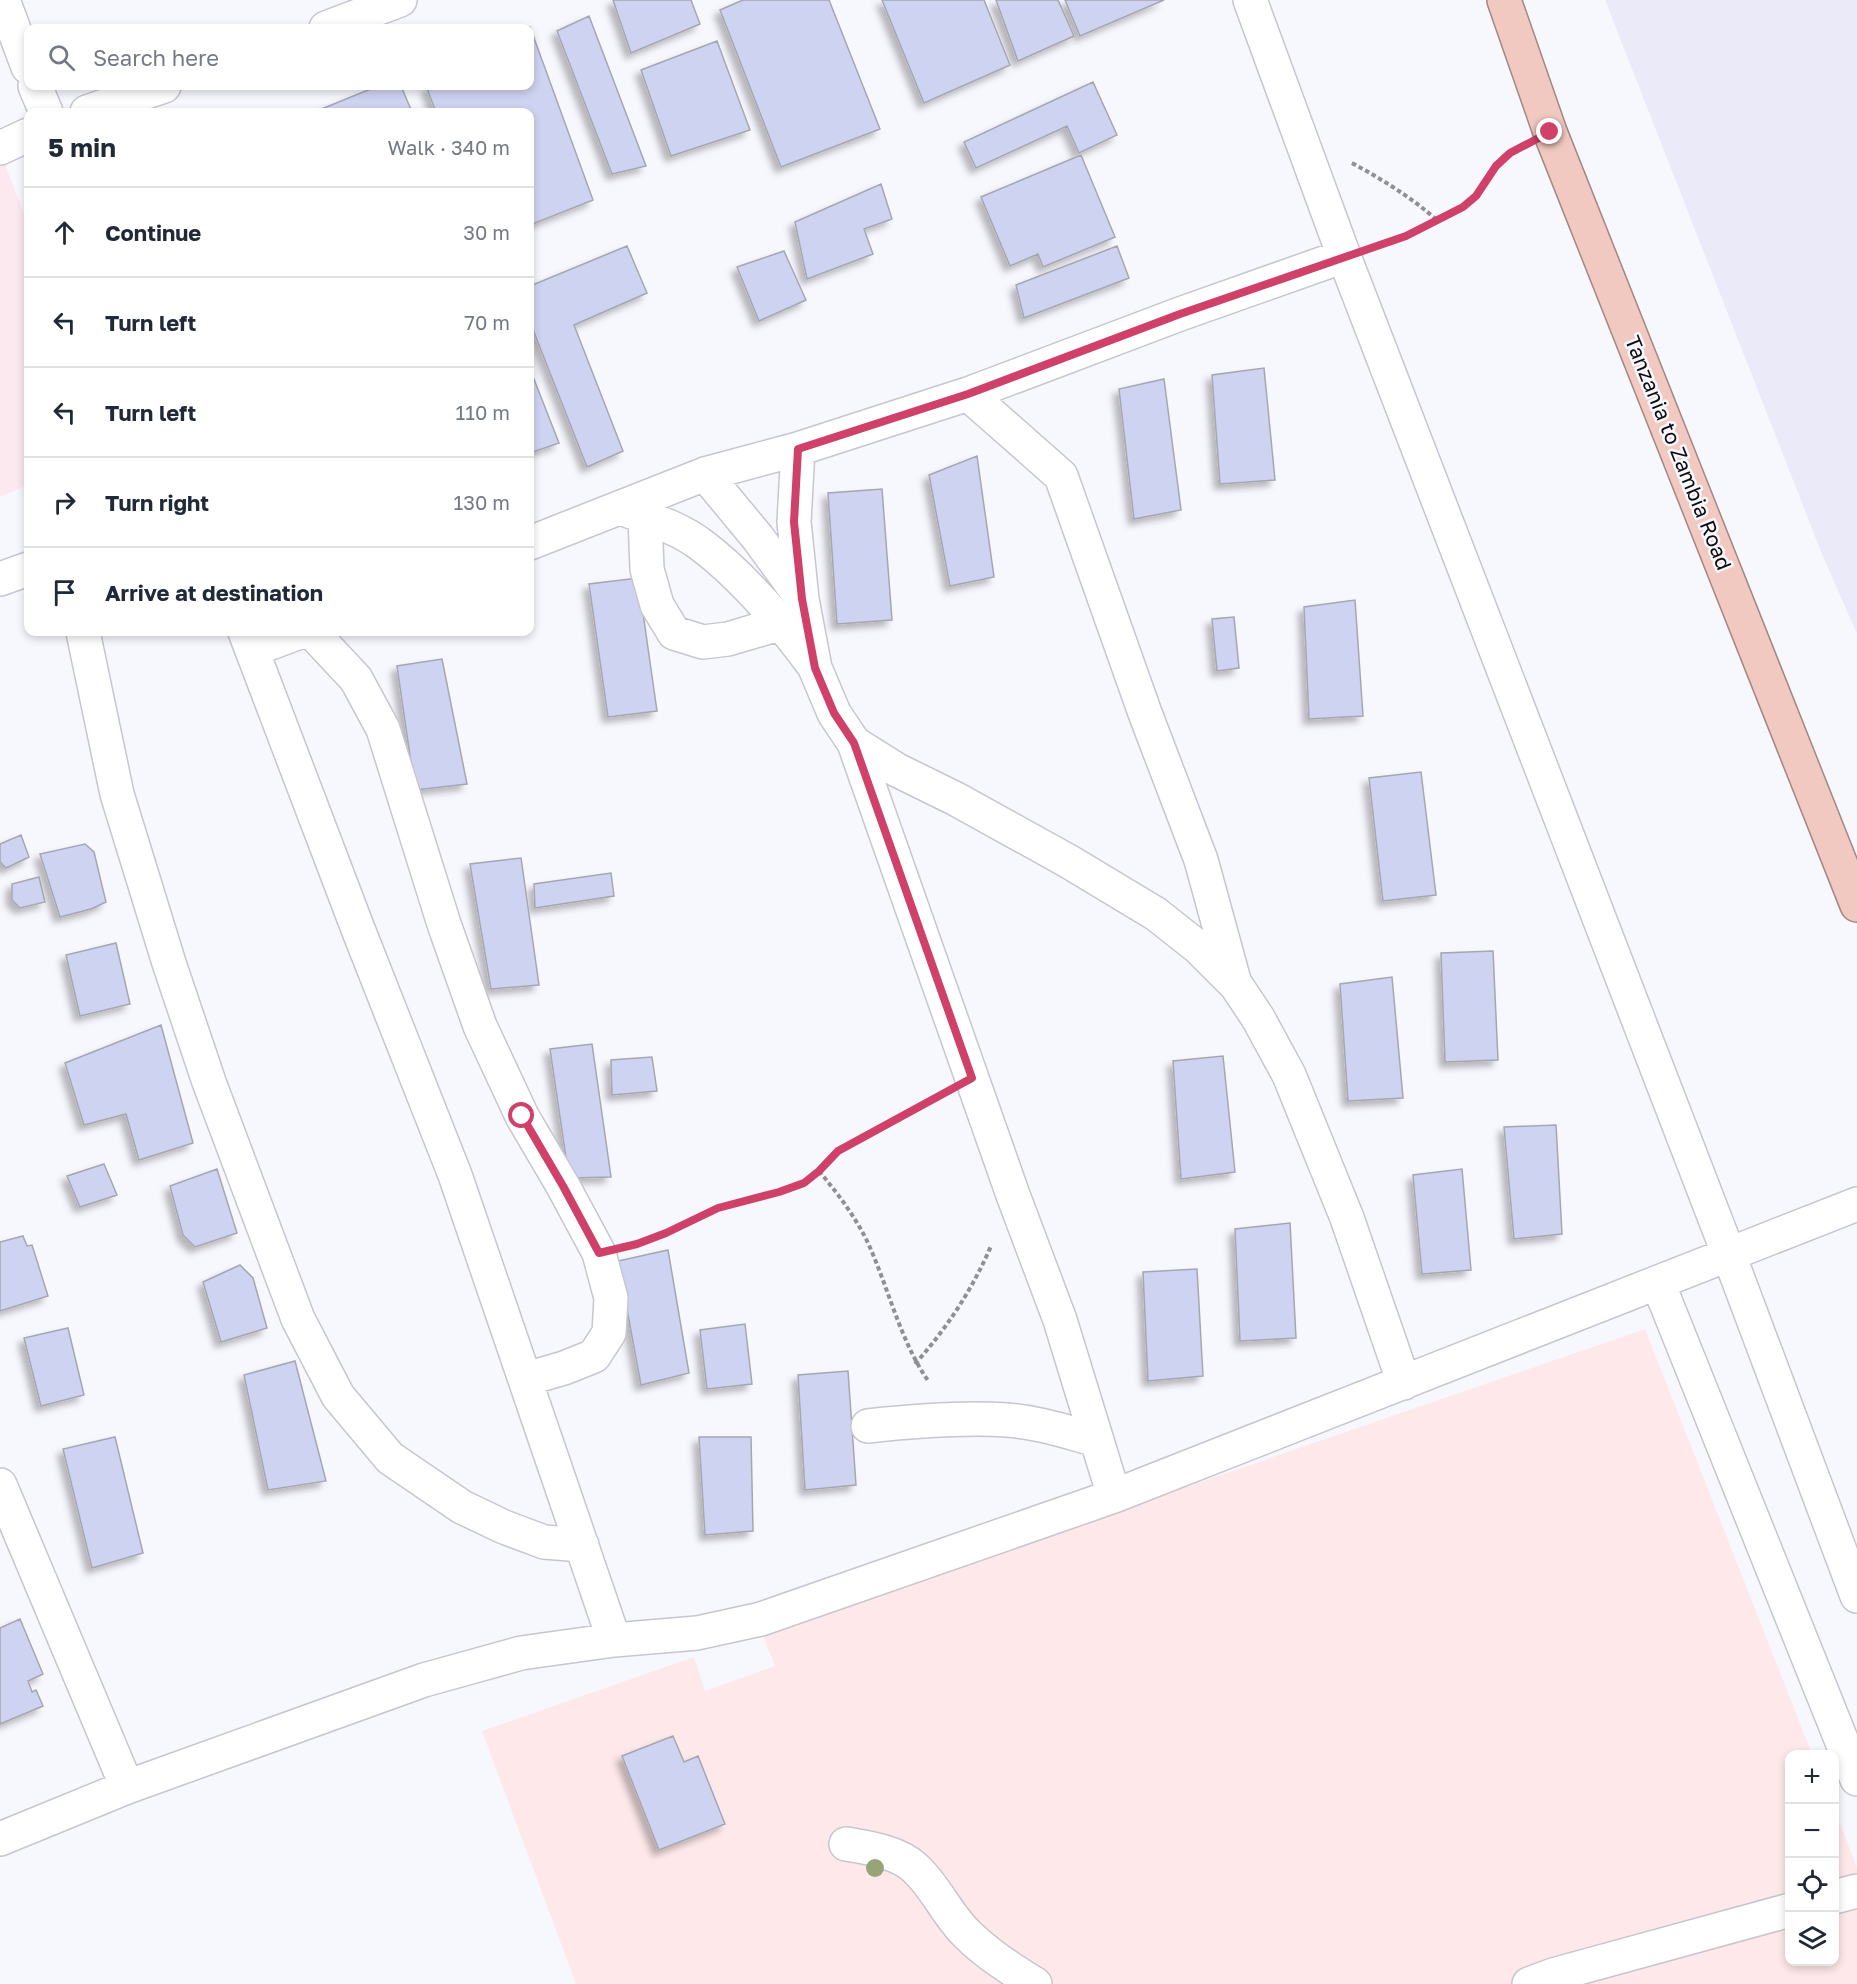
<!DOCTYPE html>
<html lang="en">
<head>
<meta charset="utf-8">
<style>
  :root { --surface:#fff; --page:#f2f2f3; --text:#1f2937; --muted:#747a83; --line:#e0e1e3 }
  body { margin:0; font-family:"Golos Text",sans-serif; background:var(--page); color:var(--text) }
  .controls { position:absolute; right:18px; bottom:18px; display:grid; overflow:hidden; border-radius:12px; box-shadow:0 3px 9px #0003 }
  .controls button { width:54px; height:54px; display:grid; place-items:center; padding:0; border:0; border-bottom:2px solid var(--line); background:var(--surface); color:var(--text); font:30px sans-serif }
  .stop { position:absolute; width:18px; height:18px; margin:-14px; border:4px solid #cf4169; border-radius:50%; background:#fff }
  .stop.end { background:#cf4169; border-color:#fff; box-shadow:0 2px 6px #0008 }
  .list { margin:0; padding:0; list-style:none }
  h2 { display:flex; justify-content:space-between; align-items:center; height:78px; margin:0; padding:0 24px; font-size:26px }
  h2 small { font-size:20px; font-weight:400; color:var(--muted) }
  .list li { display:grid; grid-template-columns:39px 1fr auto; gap:18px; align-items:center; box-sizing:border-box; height:90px; padding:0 24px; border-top:2px solid var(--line) }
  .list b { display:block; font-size:22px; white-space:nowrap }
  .list em { font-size:20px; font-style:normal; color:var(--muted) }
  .icon { flex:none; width:33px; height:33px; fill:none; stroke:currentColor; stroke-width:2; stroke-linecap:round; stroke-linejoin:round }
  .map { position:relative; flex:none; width:1857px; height:1984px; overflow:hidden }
  .search { position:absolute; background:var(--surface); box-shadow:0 3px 9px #0003; left:24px; top:24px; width:510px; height:66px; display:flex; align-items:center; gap:15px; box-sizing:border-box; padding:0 21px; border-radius:12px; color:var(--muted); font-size:22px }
  .panel { position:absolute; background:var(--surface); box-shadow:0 3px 9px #0003; left:24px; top:108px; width:510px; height:528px; border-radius:12px }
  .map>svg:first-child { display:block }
</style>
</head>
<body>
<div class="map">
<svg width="1857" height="1984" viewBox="0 0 1857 1984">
  <defs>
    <filter id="shadow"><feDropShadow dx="-5.5" dy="5.5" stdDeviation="3" flood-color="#0004"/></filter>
  </defs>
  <rect width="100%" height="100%" fill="#f7f7fe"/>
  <path fill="#fce8ef" d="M0 152 28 224V485L0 497Z"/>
  <path fill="#ebeaf8" d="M1605 0H1857V634L1822 554Z"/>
  <path fill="#fee8e9" d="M1645 1329 1812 1754H1790V1962H1834L1835 1810 1857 1868V1984H576L482 1731 694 1657 705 1691 775 1666 762 1633Z"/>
  <path fill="#cfd3f2" stroke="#a5a7b0" stroke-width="1.5" filter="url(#shadow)" d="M613 0H691L700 24 631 53Z
    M743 0H829L880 129 781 167 720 10Z
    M882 0H984L1010 65 924 103Z
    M996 0H1058L1074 36 1018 61Z
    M1065 0H1164L1080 36Z
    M589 16 646 166 612 174 557 31Z
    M530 27 593 200 530 225V112H436L426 86H530V28H527Z
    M717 41 750 130 671 156 641 70Z
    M1093 82 1117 135 1079 153 1067 126 976 168 964 142Z
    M378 86H401L412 112H314Z
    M1081 155 1115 237 1043 267 1038 254 1010 266 981 197Z
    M881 184 892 219 864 229 873 254 807 279 795 222Z
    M627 246 647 293 574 325 623 451 587 467 530 322V286Z
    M1117 246 1129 278 1024 318 1016 285Z
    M784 251 806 300 759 321 737 267Z
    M1264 368 1275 480 1220 484 1212 375Z
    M530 369 559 443 530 453Z
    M1164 379 1181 510 1134 519 1119 389Z
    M977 456 994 577 950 586 929 475Z
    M882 489 892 620 837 624 828 493Z
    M638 578 657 711 608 717 589 584Z
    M1355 600 1363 716 1309 719 1304 607Z
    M1234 617 1239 668 1217 671 1212 619Z
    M442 659 467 784 415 790 397 666Z
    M1421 772 1436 895 1383 901 1369 778Z
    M21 835 29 857 6 868 0 862V844Z
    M85 844 94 852 106 902 91 909 60 917 40 854Z
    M521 858 539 985 491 989 470 864Z
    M611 873 614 896 535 908 534 884Z
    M39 877 45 902 20 908 12 900V884Z
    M116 943 130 1004 80 1016 66 955Z
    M1493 951 1498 1060 1445 1062 1441 953Z
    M1392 977 1403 1098 1348 1101 1340 984Z
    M161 1025 193 1143 139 1160 126 1114 84 1125 65 1063Z
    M592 1044 611 1177 569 1178 550 1049Z
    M1223 1056 1235 1172 1181 1179 1173 1061Z
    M652 1057 657 1091 612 1095 611 1060Z
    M1556 1125 1562 1234 1514 1239 1504 1127Z
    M104 1164 117 1195 80 1207 67 1176Z
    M217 1169 237 1233 195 1247 183 1235 170 1186Z
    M1462 1169 1471 1270 1422 1274 1413 1175Z
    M1290 1223 1296 1338 1240 1341 1235 1229Z
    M23 1236 27 1246 32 1245 48 1296 0 1311V1242Z
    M668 1250 689 1373 641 1385 618 1261Z
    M240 1265 253 1278 267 1328 221 1342 203 1282Z
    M1197 1269 1203 1376 1148 1381 1143 1272Z
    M745 1324 752 1384 707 1389 700 1330Z
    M68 1328 84 1395 41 1406 24 1338Z
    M295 1361 326 1481 268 1490 244 1375Z
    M848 1371 856 1485 805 1490 798 1375Z
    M115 1437 143 1553 92 1568 63 1449Z
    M699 1437H751L753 1531 705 1535Z
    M20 1619 43 1674 28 1681 32 1692 36 1690 43 1706 0 1724V1628Z
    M673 1736 684 1762 698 1756 725 1824 659 1850 622 1756Z"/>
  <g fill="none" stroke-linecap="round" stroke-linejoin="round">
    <g stroke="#c7c6d0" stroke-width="36">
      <path id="minor" d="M3 0 28 67
        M1250 0 1344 256 1729 1255 1857 1596
        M326 28 400 0
        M35 86 46 112
        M87 112 164 86
        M0 148 28 135
        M968 394 1061 476 1145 713 1201 860 1235 984
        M798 449 794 522 802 599 815 668 834 713 854 743 897 770 956 799 1068 861 1156 914 1199 948 1236 985 1258 1018 1289 1075 1347 1218 1404 1383
        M705 474 758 538 801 597
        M621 508C647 518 677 527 700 544 743 576 779 619 811 662
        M645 517 647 569 657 605 674 633 703 642 728 639 782 623
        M530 543 705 474 798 449 968 394 1180 314 1344 256
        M0 579 28 569
        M83 632 117 794 169 963 209 1082 298 1319 338 1396 390 1458 462 1507 504 1527 544 1542 582 1545
        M245 632 358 929 455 1175 614 1640
        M312 632 356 679 383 729 444 924 480 1026 522 1116 563 1186 599 1253 611 1298 609 1333 594 1356 564 1368 526 1379
        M252 650 300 632
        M854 743 1013 1195 1060 1320 1114 1496
        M1658 1283 1857 1779
        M868 1426C914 1421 961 1417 1007 1420 1038 1422 1067 1432 1097 1440
        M0 1485 127 1787
        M0 1839 127 1787 424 1680 521 1653 614 1640 697 1633 761 1619 1114 1496 1857 1204
        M846 1844C869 1848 898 1852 915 1868 936 1887 947 1915 967 1934 987 1954 1011 1969 1035 1984
        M1834 1897 1857 1891
        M1529 1984 1553 1975 1790 1910"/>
    </g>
    <g stroke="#a28782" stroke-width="36">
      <path id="highway" d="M1504 0 1550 132 1857 905"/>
    </g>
    <path stroke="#8f8f94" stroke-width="4" stroke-dasharray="4.5 3" stroke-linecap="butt" d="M1352 163C1383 180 1411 197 1438 221
      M1379 244C1409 234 1452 220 1475 197 1492 180 1492 163 1517 148
      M819 1171C838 1194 855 1216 868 1243 889 1289 900 1341 929 1382
      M634 1244 666 1233 718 1208 779 1192 804 1183 819 1171 838 1151 940 1096
      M915 1364C947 1328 972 1290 991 1246"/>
    <use href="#minor" stroke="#fff" stroke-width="33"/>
    <use href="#highway" stroke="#f2c9c0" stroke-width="33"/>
  </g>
  <circle fill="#97a475" cx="875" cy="1868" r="9"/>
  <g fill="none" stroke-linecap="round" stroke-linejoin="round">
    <path stroke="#cf4169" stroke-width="8" d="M522 1116 563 1186 599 1253 637 1244 666 1233 718 1208 779 1192 804 1183 819 1171 838 1151 972 1078 854 743 834 713 815 668 802 599 794 522 798 449 968 394 1180 314 1406 236 1463 207 1476 196 1496 166 1510 153 1550 132"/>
  </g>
  <g text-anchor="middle" stroke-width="5" stroke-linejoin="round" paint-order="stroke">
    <g font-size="21" fill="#0c0c0f" stroke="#f7f7fe">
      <text transform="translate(1678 453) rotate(68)" y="7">Tanzania to Zambia Road</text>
    </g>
  </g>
</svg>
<div class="controls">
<button>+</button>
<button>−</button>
<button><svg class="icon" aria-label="locate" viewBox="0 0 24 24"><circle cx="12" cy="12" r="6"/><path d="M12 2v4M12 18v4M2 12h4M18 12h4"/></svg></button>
<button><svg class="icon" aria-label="layers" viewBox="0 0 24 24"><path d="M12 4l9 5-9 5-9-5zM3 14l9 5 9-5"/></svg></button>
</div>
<div class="stop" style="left:522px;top:1116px"></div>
<div class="stop end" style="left:1550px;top:132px"></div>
<div class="search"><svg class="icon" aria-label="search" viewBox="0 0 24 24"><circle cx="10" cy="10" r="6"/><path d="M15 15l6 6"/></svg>Search here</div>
<section class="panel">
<h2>5 min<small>Walk · 340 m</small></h2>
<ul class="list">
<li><svg class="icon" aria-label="ahead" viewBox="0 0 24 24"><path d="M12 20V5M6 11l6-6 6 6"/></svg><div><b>Continue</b></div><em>30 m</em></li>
<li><svg class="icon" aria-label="left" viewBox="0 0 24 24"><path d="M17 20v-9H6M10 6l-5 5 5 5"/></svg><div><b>Turn left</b></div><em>70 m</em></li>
<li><svg class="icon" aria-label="left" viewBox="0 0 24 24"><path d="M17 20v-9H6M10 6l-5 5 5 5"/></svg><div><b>Turn left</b></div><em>110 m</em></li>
<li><svg class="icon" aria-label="right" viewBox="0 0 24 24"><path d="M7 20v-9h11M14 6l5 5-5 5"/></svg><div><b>Turn right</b></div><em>130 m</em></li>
<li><svg class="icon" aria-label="arrive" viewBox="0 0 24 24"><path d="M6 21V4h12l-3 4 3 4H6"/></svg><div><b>Arrive at destination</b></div></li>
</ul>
</section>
</div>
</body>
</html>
